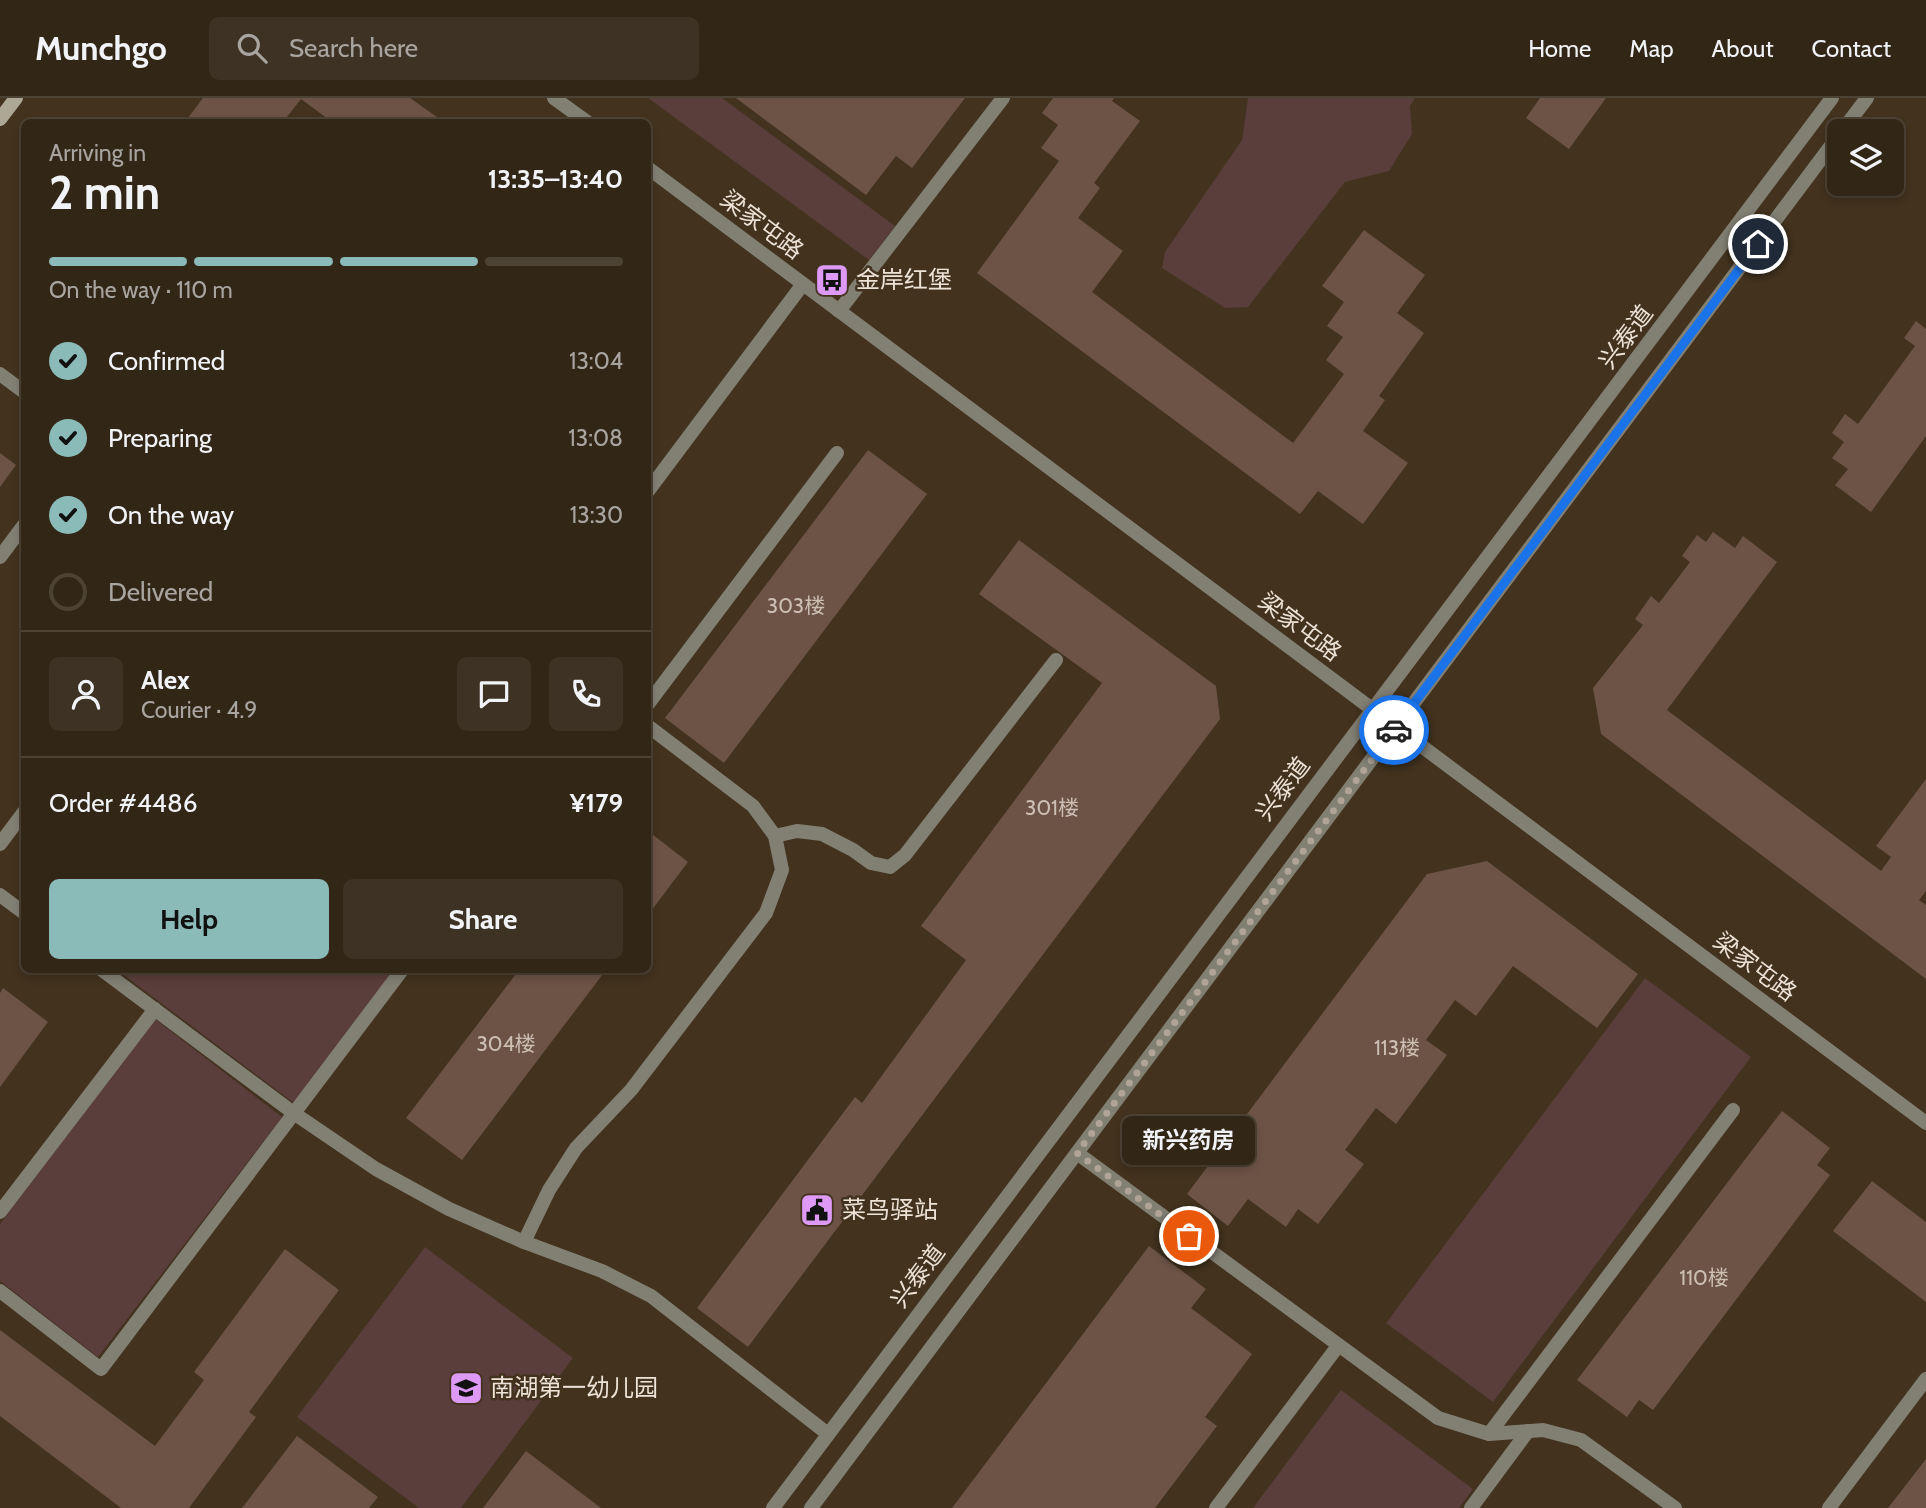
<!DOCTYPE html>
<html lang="en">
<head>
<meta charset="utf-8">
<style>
  :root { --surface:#322616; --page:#3d3223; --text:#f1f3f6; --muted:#a8a5a1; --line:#4d4335; --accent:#8bbbb9 }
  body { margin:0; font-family:Cabin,"Noto Sans SC",sans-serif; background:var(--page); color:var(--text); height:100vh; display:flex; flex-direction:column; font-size:26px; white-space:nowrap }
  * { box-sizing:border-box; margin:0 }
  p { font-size:23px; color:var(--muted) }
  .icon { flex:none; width:38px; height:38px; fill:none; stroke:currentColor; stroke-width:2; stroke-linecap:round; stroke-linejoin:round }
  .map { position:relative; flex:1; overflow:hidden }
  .sheet { position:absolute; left:21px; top:21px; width:630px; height:854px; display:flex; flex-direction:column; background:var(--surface); border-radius:10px; box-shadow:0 4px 10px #0003,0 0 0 2px var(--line) }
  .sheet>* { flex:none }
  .tools { position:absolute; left:1827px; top:21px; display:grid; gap:14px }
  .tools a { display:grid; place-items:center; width:77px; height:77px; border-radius:10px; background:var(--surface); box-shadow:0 4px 10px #0003,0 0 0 2px var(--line); font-size:35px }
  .pin { position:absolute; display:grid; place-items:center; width:60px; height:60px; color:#fff; margin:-30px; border:4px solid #fff; border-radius:50%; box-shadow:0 2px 7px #0007 }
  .courier { position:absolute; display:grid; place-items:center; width:70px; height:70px; margin:-35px; border:5px solid #1a73e8; border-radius:50%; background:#fff; color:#222; box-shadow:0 2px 9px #0007 }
  .bubble { position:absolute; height:49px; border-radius:10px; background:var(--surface); box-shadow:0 4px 10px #0003,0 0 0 2px var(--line); font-size:23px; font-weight:700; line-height:49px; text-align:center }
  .headline em { font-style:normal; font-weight:700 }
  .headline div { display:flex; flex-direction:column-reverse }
  .headline { display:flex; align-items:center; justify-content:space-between; height:119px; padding:0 28px }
  h1 { font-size:46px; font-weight:700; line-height:52px }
  .bar { display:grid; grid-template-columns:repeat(4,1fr); gap:10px 7px; align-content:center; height:84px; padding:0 28px }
  .bar i { height:9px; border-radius:5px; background:var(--line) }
  .bar .current { background:var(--accent) }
  .bar p { grid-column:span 4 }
  .line { display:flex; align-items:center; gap:18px; padding:0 28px; border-top:2px solid var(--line) }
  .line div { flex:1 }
  .round { display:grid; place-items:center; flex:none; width:74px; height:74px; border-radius:10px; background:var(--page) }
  ol { padding:0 28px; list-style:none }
  li { display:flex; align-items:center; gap:21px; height:77px }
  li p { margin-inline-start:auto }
  li .icon { padding:7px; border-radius:50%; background:var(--accent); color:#111; stroke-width:4 }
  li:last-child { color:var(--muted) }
  li i { width:38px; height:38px; border:4px solid var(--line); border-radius:50% }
  .button { display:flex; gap:14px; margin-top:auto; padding:14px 28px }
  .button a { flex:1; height:80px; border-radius:10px; background:var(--accent); color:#111; font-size:28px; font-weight:700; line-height:80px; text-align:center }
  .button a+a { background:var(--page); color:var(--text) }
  header { display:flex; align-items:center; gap:42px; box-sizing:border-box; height:98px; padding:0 35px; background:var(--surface); border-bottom:2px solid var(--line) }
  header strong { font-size:33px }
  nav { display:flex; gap:38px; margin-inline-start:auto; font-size:24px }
  .search { width:490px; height:63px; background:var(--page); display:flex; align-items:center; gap:18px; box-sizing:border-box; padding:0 24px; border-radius:10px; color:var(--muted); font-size:26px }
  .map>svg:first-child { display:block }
</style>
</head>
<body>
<header>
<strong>Munchgo</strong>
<div class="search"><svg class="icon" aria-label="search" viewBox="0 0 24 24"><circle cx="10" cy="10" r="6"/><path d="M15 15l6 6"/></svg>Search here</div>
<nav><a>Home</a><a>Map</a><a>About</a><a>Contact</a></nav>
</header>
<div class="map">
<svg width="1926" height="1410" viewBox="0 0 1926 1410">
  <rect width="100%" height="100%" fill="#42321e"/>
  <g fill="#593e3b">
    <path d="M 648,0 L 722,0 L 895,128 L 869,162 Z"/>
    <path d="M 1248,0 L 1415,0 L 1410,8 L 1412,36 L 1389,73 L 1345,84 L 1248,209 L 1225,210 L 1162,170 L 1165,154 L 1242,42 Z"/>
    <path d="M 117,872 L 395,872 L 294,1005 Z"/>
    <path d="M 1645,880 L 1751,959 L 1493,1304 L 1386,1225 Z"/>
    <path d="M 155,921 L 282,1019 L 98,1259 L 0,1183 L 0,1126 Z"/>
    <path d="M 425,1149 L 573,1260 L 461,1410 L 419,1410 L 297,1319 Z"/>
    <path d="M 1341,1292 L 1473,1391 L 1459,1410 L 1253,1410 Z"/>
  </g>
  <g fill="#6c5346">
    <path d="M 203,0 L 410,0 L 444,24 L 332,24 L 301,1 L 283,24 L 185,24 Z"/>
    <path d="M 736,0 L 965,0 L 912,70 L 896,58 L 866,97 Z"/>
    <path d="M 1053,0 L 1114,0 L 1112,3 L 1140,23 L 1094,85 L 1100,90 L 1078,120 L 1123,153 L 1092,194 L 1293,345 L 1344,276 L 1326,262 L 1343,239 L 1327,228 L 1344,204 L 1322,188 L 1364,132 L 1425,177 L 1397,215 L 1424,235 L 1379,298 L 1385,302 L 1363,333 L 1408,365 L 1363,426 L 1318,393 L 1300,416 L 977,175 L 1059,63 L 1041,50 L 1058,27 L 1042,15 Z"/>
    <path d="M 1540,0 L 1606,0 L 1569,51 L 1526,20 Z"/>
    <path d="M 1916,223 L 1926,231 L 1926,338 L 1871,414 L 1835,387 L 1848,371 L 1832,360 L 1844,344 L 1832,335 L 1845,316 L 1858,326 L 1915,248 L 1904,240 Z"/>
    <path d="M 868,352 L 927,396 L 724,665 L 665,620 Z"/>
    <path d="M 0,355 L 16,367 L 0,389 Z"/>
    <path d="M 1713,434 L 1735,450 L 1743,438 L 1777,464 L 1667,612 L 1881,773 L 1891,759 L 1876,748 L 1926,681 L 1926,793 L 1919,802 L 1926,807 L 1926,881 L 1601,636 L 1593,590 L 1643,527 L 1635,521 L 1651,498 L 1659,505 L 1690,464 L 1682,458 L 1697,437 L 1706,444 Z"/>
    <path d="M 1019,442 L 1216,588 L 1220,621 L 748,1249 L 697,1210 L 855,999 L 862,1005 L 966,862 L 921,828 L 1102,585 L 979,496 Z"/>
    <path d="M 648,733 L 688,764 L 648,817 Z"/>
    <path d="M 1487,763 L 1638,876 L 1597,930 L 1513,868 L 1476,918 L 1455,902 L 1426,942 L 1447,957 L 1396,1026 L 1376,1010 L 1345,1052 L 1364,1066 L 1318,1126 L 1298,1111 L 1286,1129 L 1248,1101 L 1228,1128 L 1187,1096 L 1427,776 Z"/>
    <path d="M 519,872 L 606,872 L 462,1062 L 406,1020 Z"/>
    <path d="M 3,890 L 48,924 L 0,989 L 0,895 Z"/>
    <path d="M 1782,1013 L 1830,1050 L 1817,1067 L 1830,1077 L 1653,1312 L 1639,1302 L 1627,1319 L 1577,1282 Z"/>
    <path d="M 1872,1083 L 1926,1124 L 1926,1204 L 1833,1133 Z"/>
    <path d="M 1149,1148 L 1206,1191 L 1191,1210 L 1252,1256 L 1205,1319 L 1217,1328 L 1155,1410 L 952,1410 Z"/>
    <path d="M 285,1151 L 339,1192 L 249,1314 L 256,1319 L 189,1410 L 121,1410 L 0,1318 L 0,1232 L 155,1348 L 204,1282 L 194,1274 Z"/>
    <path d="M 297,1338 L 378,1399 L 369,1410 L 242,1410 Z"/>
    <path d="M 526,1353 L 601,1410 L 483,1410 Z"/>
    <path d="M 1926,1361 L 1926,1410 L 1888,1410 Z"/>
  </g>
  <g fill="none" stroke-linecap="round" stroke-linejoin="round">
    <g stroke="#827f73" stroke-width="14">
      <path d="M 839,213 L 1003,0"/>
      <path d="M 0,276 L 24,294"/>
      <path d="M 648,393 L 803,186"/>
      <path d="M 0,459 L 24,427"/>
      <path d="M 648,606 L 837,355"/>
      <path d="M 775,738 L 797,733 L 822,736 L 853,752 L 871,765 L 890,769 L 905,757 L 1056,562"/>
      <path d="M 0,746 L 24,714"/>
      <path d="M 0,797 L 24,815"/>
      <path d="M 102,872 L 295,1016 L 376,1071 L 449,1111 L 524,1144 L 602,1173 L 651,1198 L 828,1336"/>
      <path d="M 1077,1055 L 1438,1320 L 1489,1336 L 1543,1332 L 1581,1342 L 1675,1410"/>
      <path d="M 0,1114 L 155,911"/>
      <path d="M 524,1144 L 549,1092 L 576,1050 L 631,992 L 766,815 L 782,772 L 775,738 L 753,708 L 648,628"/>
      <path d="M 0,1193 L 101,1271 L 402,872"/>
      <path d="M 1489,1336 L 1733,1012"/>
      <path d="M 1216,1410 L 1338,1248"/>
      <path d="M 1471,1410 L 1528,1333"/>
      <path d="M 1829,1410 L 1926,1281"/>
    </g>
    <g stroke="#827f73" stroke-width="14">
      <path d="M 554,0 L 587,24"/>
      <path d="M 1842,33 L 1867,0"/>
      <path d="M 648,70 L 1926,1025"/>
      <path d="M 773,1410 L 1832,0"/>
      <path d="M 811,1410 L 1839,37"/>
    </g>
    <path stroke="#aca895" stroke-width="14" d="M 0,21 L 16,0"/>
  </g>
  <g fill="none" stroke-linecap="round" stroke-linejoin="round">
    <path stroke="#b0a496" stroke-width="7" stroke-dasharray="0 12.6" d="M 1189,1138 L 1077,1055 L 1394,632"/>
    <path stroke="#1a73e8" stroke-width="9" d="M 1394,632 L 1758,146"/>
  </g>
  <defs>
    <g id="bus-square" transform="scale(1.75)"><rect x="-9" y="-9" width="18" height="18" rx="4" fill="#dd99f4" stroke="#42321e"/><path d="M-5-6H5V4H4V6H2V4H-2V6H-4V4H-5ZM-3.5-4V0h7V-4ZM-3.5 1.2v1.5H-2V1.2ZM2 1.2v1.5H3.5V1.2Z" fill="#111"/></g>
    <g id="civic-square" transform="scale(1.75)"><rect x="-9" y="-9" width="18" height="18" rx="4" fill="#dd99f4" stroke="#42321e"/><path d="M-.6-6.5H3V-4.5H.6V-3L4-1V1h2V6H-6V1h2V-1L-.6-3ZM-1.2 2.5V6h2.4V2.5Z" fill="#111"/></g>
    <g id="school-square" transform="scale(1.75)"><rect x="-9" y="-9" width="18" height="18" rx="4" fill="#dd99f4" stroke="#42321e"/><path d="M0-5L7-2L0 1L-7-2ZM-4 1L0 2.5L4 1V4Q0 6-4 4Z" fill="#111"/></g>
  </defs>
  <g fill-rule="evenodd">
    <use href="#bus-square" x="832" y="182"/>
    <use href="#civic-square" x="817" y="1112"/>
    <use href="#school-square" x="466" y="1290"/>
  </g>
  <g text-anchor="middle" stroke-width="5" stroke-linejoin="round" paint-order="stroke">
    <g font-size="21" fill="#ccbeb2">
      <text x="796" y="515">303楼</text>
      <text x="1052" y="717">301楼</text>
      <text x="506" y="953">304楼</text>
      <text x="1397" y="957">113楼</text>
      <text x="1704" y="1187">110楼</text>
    </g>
    <g font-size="24" fill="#ece2d6" stroke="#42321e">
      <text transform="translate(762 127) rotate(37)" y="8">梁家屯路</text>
      <text transform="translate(1626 239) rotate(-53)" y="8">兴泰道</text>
      <text transform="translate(1300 529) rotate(37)" y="8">梁家屯路</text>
      <text transform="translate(1283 691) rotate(-53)" y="8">兴泰道</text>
      <text transform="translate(1755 869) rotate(37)" y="8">梁家屯路</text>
      <text transform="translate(918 1178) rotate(-53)" y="8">兴泰道</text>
    </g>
    <g font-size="24" fill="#ece2d6" stroke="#42321e" text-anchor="start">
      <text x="856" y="190">金岸红堡</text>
      <text x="842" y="1120">菜鸟驿站</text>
      <text x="490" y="1298">南湖第一幼儿园</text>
    </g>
  </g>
</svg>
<div class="tools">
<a><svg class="icon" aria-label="layers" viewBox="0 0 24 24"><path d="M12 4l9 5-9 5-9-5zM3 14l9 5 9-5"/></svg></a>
</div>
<div class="pin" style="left:1189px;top:1138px;background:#ea580c"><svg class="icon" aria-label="bag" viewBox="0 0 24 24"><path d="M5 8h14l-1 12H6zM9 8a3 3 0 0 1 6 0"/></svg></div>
<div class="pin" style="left:1758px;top:146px;background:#1f2937"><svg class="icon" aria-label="home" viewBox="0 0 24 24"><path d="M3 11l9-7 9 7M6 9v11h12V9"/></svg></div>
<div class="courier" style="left:1394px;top:632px"><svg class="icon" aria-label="car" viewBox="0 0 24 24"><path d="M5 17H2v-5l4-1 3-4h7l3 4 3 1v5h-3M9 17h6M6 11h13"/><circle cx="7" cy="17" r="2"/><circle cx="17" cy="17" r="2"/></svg></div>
<div class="bubble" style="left:1122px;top:1018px;width:133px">新兴药房</div>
<section class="sheet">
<div class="headline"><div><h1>2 min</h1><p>Arriving in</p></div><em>13:35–13:40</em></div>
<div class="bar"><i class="current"></i><i class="current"></i><i class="current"></i><i></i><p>On the way · 110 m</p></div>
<ol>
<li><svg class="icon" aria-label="check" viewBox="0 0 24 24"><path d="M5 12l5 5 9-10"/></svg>Confirmed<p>13:04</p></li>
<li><svg class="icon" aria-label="check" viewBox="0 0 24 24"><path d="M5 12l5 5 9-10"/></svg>Preparing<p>13:08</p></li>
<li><svg class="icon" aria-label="check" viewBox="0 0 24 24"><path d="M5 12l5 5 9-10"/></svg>On the way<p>13:30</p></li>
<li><i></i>Delivered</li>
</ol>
<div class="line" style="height:126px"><a class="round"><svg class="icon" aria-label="person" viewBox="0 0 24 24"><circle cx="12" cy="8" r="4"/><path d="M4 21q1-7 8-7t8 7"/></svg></a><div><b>Alex</b><p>Courier · 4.9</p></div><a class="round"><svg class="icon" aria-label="chat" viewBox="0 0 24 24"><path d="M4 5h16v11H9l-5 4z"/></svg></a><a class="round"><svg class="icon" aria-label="phone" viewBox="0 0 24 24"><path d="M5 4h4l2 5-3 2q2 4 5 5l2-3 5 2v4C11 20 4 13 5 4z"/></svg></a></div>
<div class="line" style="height:91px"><div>Order #4486</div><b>¥179</b></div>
<div class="button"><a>Help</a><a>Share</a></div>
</section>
</div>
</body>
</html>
